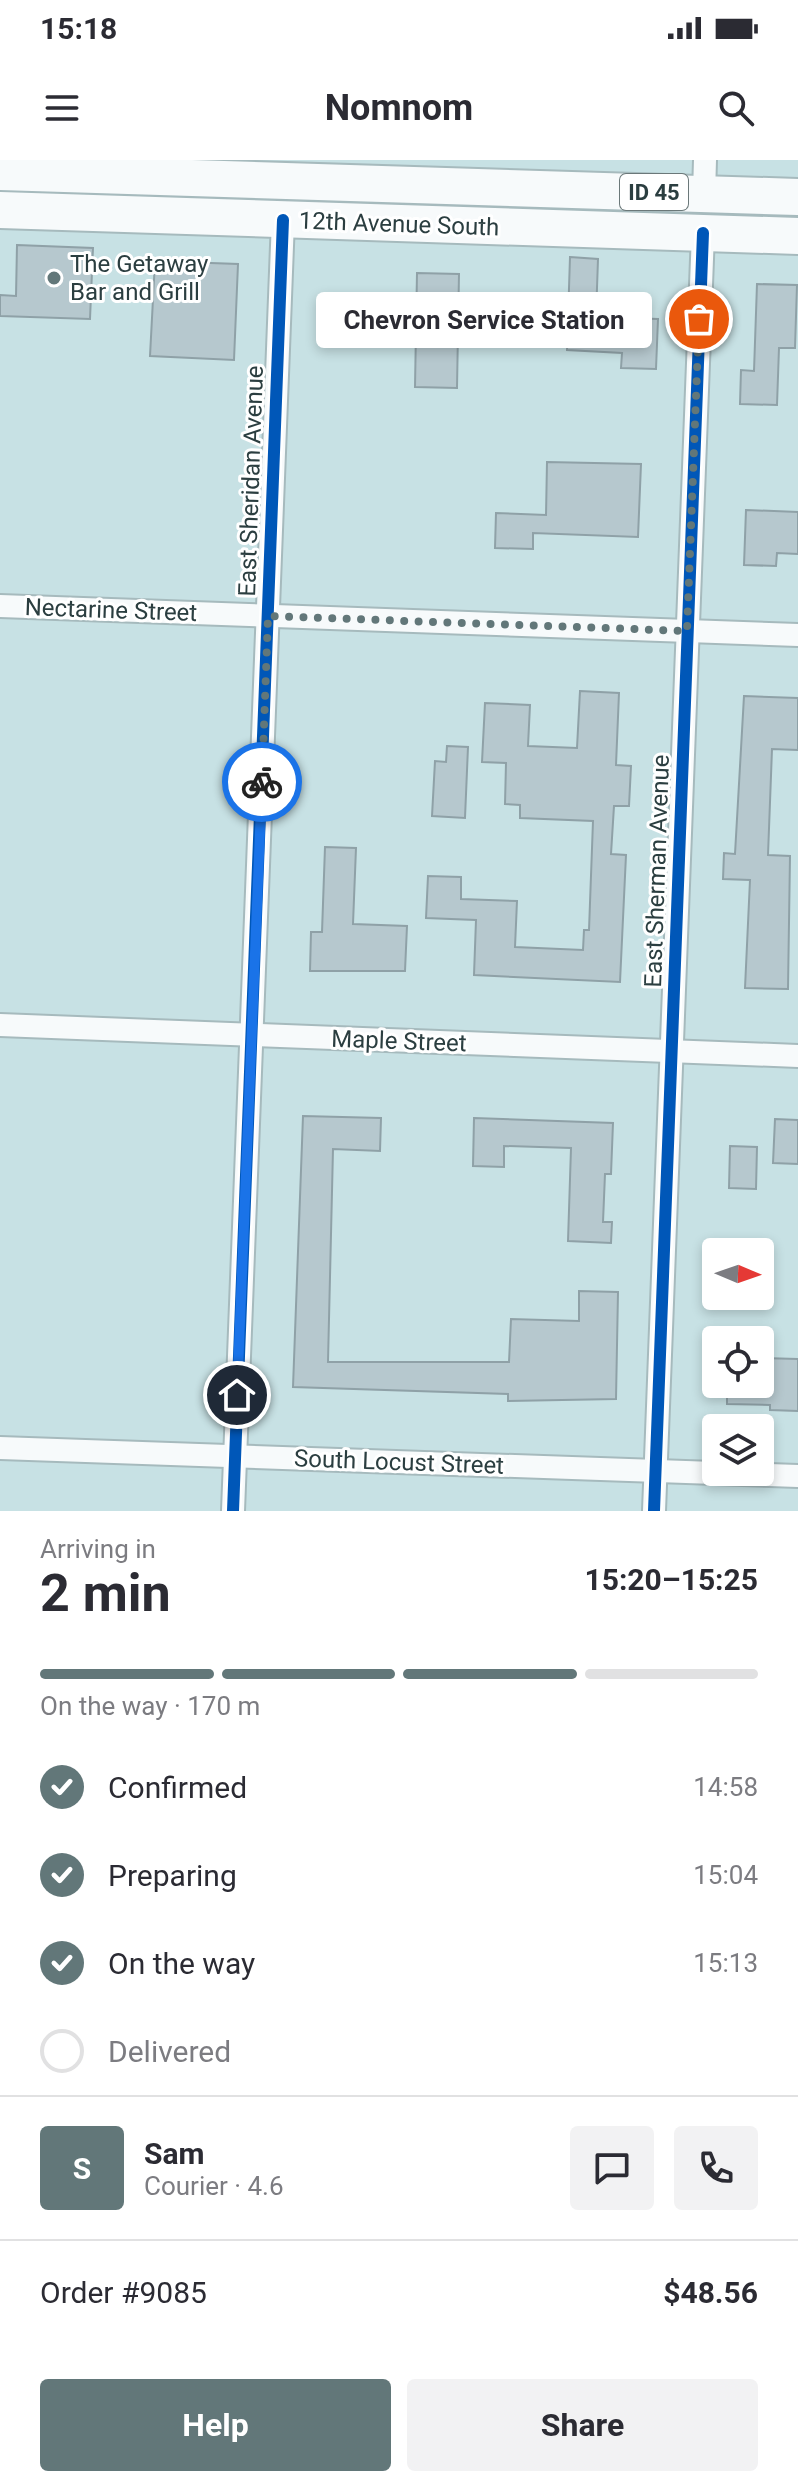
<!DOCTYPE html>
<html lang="en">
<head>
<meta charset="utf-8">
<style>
  :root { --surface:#fff; --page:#f2f2f3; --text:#2b2b33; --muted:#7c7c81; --line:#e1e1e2; --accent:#627779 }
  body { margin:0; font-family:Roboto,sans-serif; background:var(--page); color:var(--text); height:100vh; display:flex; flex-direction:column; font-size:30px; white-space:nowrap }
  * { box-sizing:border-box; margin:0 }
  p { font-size:26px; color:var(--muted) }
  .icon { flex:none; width:44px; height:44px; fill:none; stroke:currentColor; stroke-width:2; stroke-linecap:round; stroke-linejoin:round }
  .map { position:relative; height:1351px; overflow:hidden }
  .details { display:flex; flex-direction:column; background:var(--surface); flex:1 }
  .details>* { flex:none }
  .needle { width:52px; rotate:92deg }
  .tools { position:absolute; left:702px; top:1078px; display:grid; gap:16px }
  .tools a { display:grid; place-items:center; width:72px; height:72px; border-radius:8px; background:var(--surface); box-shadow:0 4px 12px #0003; font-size:40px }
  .pin { position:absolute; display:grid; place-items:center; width:68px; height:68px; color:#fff; margin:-34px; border:4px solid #fff; border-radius:50%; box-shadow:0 2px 8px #0007 }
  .courier { position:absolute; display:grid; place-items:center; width:80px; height:80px; margin:-40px; border:6px solid #1a73e8; border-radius:50%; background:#fff; color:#222; box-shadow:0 2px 10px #0007 }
  .bubble { position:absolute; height:56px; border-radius:8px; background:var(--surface); box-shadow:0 4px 12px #0003; font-size:26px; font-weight:700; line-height:56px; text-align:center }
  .head em { font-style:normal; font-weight:700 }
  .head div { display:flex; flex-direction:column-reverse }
  .head { display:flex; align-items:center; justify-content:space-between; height:136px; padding:0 40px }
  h1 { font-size:52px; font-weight:700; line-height:60px }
  .bar { display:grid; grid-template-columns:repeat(4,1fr); gap:12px 8px; align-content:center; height:96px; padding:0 40px }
  .bar i { height:10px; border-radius:6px; background:var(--line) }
  .bar .current { background:var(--accent) }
  .bar p { grid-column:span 4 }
  .line { display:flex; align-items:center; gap:20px; padding:0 40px; border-top:2px solid var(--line) }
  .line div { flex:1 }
  .round { display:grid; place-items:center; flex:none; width:84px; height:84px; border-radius:8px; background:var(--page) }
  ol { padding:0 40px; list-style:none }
  li { display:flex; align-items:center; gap:24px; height:88px }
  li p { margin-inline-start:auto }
  li .icon { padding:8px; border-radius:50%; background:var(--accent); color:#fff; stroke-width:4 }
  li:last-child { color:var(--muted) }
  li i { width:44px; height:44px; border:4px solid var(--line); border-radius:50% }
  .button { display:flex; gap:16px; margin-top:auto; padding:16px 40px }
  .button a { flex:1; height:92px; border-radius:8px; background:var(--accent); color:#fff; font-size:32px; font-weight:700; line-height:92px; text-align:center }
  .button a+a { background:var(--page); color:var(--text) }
  .status { display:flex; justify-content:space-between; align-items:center; height:56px; padding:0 40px; background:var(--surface); direction:ltr }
  .status svg { height:22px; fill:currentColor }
  header { display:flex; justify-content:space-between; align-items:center; height:104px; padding:0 40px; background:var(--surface); font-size:36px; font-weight:700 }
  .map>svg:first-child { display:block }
</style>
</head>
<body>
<div class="status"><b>15:18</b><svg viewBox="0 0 49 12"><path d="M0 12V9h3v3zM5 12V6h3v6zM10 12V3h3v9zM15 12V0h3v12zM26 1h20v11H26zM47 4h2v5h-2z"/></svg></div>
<header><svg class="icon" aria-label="menu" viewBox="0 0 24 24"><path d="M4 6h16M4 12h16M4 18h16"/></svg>Nomnom<svg class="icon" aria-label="search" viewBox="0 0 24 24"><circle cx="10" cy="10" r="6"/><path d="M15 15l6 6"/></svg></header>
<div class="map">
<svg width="798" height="1351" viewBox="0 0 798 1351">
  <rect width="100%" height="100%" fill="#c7e1e4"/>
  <g fill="#b6c8ce" stroke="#8fa1a7" stroke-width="2">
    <path d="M 17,85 L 93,88 L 90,159 L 0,156 L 0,135 L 16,136 Z"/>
    <path d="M 570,97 L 598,99 L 596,157 L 658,159 L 656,209 L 621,208 L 622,193 L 567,190 Z"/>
    <path d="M 155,101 L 238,104 L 234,200 L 150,196 Z"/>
    <path d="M 417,113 L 459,114 L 457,228 L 415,227 Z"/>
    <path d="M 757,124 L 797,125 L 795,188 L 779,188 L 777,245 L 740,244 L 741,210 L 754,211 Z"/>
    <path d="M 547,302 L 641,304 L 638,377 L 533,373 L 533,389 L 495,388 L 496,353 L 546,355 Z"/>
    <path d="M 746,350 L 798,352 L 798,394 L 777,393 L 776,406 L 744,405 Z"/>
    <path d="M 580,531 L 619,533 L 616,605 L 631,606 L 629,646 L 614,646 L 611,694 L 626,695 L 620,822 L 474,815 L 476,760 L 426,758 L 428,716 L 461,717 L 461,739 L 517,741 L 515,787 L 583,790 L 584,770 L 589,770 L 593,661 L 520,658 L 520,645 L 505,644 L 506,603 L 482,602 L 485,543 L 530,545 L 528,586 L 577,588 Z"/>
    <path d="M 744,536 L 798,538 L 798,590 L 772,589 L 768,695 L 790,696 L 788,829 L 745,828 L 750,720 L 723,719 L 724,693 L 735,694 Z"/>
    <path d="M 447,586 L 468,587 L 465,658 L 432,656 L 435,601 L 446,602 Z"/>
    <path d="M 325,687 L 356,688 L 353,764 L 407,766 L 405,811 L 310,811 L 311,772 L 322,772 Z"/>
    <path d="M 303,956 L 381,958 L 380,991 L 333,989 L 328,1202 L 509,1202 L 511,1159 L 579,1161 L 579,1131 L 618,1132 L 616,1239 L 508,1241 L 508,1234 L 293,1227 Z"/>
    <path d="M 474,958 L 613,963 L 611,1014 L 605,1014 L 603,1062 L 612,1062 L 611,1083 L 568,1081 L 571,988 L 504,986 L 504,1007 L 473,1006 Z"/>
    <path d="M 775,959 L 798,960 L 798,1004 L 773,1003 Z"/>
    <path d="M 730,986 L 757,987 L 756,1029 L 729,1028 Z"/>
    <path d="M 760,1198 L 798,1199 L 798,1251 L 770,1250 L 770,1245 L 727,1244 L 727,1224 L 760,1224 Z"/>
  </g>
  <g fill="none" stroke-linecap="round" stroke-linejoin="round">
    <g stroke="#a6babd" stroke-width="26">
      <g id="street">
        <path d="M 704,34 L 705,0"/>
        <path d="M 0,446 L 798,475"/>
        <path d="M 0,865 L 798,896"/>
        <path d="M 0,1288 L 798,1316"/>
        <path d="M 233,1351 L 283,60"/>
        <path d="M 654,1351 L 703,73"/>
      </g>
    </g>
    <g stroke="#a6babd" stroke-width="40">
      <g id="primary">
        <path d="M 0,12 L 798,37"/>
        <path d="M 0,50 L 798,76"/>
      </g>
    </g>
    <use href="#street" stroke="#f7fafb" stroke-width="22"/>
    <use href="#primary" stroke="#f7fafb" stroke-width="36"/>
    <g stroke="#fff" stroke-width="17">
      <g id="cycleway">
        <path d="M 233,1351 L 283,60"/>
        <path d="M 654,1351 L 703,73"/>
      </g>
    </g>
    <use href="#cycleway" stroke="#0057b8" stroke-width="12"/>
  </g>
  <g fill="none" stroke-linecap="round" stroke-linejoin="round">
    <path stroke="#627779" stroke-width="8" stroke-dasharray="0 14.4" d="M 262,622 L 268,456 L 687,471 L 699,159"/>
    <path stroke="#1a73e8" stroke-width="10" d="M 237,1235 L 262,622"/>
  </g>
  <circle fill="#627779" stroke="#fff" stroke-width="3" cx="54" cy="118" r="8"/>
  <g text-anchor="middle" stroke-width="6" stroke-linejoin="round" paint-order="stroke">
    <rect fill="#fff" stroke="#6b7879" stroke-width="2" x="620" y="14" width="68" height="36" rx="6"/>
    <g font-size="22" font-weight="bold" fill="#2b3e40">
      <text x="654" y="40">ID 45</text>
    </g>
    <g font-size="24" fill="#2b3e40" stroke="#fff">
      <text transform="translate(399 64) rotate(2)" y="8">12th Avenue South</text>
      <text transform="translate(251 321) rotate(-88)" y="8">East Sheridan Avenue</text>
      <text transform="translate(111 450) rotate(2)" y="8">Nectarine Street</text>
      <text transform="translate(657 711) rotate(-88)" y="8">East Sherman Avenue</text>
      <text transform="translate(399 881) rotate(2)" y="8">Maple Street</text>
      <text transform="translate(399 1302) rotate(2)" y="8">South Locust Street</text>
    </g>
    <g font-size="24" fill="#2b3e40" stroke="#fff" text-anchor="start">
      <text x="70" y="112">The Getaway<tspan x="70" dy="28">Bar and Grill</tspan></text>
    </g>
  </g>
</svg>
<div class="tools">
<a><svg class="needle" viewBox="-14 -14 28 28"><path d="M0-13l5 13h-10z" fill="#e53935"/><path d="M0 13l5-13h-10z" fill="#7c7c81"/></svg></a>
<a><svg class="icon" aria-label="locate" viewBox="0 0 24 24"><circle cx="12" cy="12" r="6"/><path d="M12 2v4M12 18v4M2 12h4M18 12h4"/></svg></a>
<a><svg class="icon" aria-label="layers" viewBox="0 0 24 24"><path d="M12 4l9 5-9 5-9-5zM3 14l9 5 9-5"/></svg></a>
</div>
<div class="pin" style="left:699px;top:159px;background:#ea580c"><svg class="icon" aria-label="bag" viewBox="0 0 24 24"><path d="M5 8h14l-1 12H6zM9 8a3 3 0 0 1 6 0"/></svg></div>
<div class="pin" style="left:237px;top:1235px;background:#1f2937"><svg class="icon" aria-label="home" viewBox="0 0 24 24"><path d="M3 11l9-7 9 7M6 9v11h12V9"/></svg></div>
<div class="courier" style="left:262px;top:622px"><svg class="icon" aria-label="bike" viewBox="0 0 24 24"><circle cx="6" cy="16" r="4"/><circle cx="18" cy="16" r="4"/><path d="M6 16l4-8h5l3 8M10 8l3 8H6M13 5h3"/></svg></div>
<div class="bubble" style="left:316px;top:132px;width:336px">Chevron Service Station</div>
</div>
<section class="details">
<div class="head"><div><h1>2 min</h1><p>Arriving in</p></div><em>15:20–15:25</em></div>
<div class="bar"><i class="current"></i><i class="current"></i><i class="current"></i><i></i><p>On the way · 170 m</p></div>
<ol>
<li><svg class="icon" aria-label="check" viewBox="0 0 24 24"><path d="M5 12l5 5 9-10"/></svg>Confirmed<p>14:58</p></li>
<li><svg class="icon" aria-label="check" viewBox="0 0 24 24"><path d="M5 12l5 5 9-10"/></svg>Preparing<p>15:04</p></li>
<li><svg class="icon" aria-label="check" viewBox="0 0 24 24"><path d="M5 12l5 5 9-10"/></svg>On the way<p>15:13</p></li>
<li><i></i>Delivered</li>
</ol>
<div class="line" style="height:144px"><b class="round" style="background:var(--accent);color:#fff">S</b><div><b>Sam</b><p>Courier · 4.6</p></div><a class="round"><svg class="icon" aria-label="chat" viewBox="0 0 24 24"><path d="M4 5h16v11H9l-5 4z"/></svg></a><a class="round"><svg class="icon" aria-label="phone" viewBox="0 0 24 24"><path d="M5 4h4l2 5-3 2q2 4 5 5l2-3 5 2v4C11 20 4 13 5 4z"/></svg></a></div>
<div class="line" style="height:104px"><div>Order #9085</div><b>$48.56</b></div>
<div class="button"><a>Help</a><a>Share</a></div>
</section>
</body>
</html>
